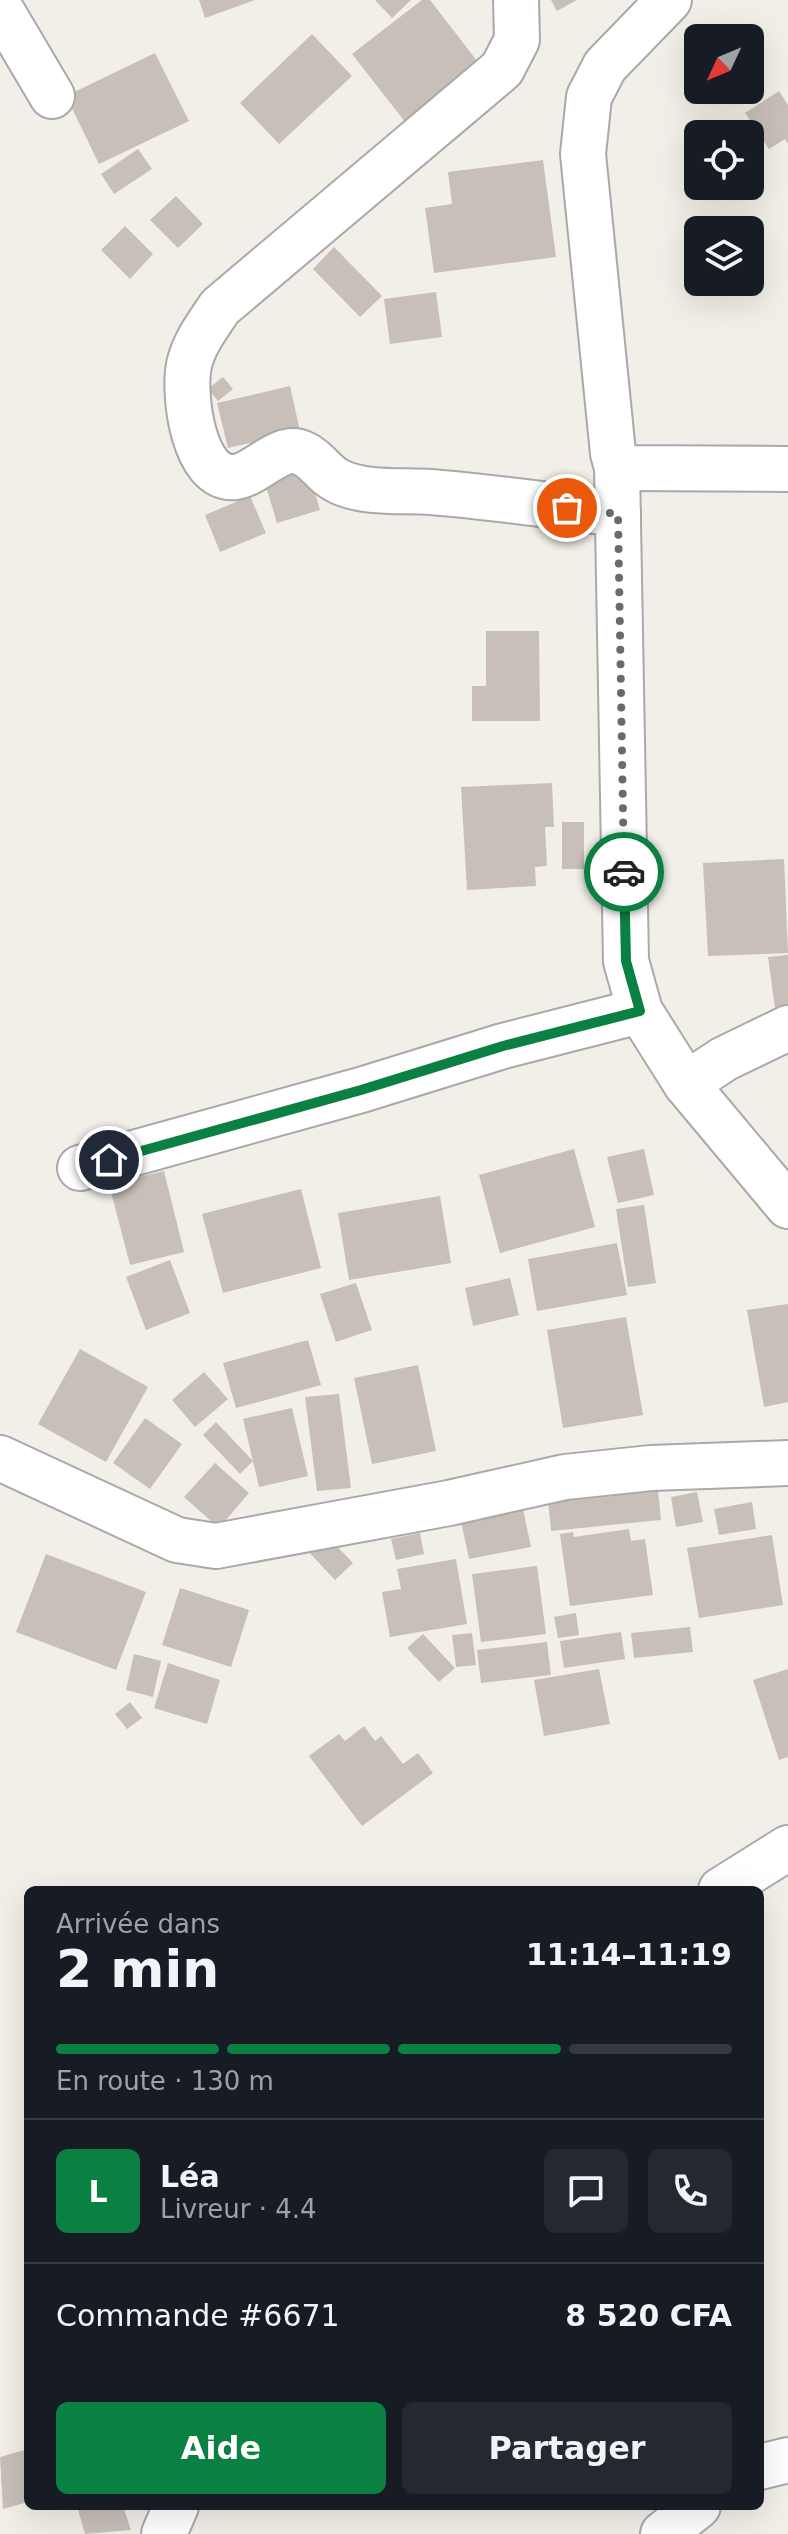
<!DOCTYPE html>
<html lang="fr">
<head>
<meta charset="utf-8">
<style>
  :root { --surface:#171b24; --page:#242831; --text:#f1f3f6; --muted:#9ea1a6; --line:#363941; --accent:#0b8043 }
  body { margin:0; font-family:"DejaVu Sans",sans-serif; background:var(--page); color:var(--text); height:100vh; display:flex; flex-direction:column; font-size:30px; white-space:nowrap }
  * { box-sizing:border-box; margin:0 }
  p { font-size:26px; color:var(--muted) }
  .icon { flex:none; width:44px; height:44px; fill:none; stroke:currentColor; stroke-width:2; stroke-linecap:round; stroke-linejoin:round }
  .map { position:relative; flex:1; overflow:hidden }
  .drawer { position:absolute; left:24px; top:1886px; width:740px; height:624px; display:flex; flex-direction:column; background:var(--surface); border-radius:12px; box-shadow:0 8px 32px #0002 }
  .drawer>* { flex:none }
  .needle { width:52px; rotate:226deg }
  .buttons { position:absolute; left:684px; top:24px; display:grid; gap:16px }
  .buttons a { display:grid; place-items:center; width:80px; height:80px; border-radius:12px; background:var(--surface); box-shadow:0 8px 32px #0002; font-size:40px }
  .pin { position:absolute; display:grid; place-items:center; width:68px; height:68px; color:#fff; margin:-34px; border:4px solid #fff; border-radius:50%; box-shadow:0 2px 8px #0007 }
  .courier { position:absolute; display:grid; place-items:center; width:80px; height:80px; margin:-40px; border:6px solid #0b8043; border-radius:50%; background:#fff; color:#222; box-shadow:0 2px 10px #0007 }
  .overview em { font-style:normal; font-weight:600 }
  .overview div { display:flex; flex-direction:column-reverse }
  .overview { display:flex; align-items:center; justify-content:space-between; height:136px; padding:0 32px }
  h1 { font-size:52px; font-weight:600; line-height:60px }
  .bar { display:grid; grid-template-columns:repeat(4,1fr); gap:12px 8px; align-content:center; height:96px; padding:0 32px }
  .bar i { height:10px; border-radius:6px; background:var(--line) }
  .bar .active { background:var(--accent) }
  .bar p { grid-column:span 4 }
  .line { display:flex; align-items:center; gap:20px; padding:0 32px; border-top:2px solid var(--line) }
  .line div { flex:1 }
  .round { display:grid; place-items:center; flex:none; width:84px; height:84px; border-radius:12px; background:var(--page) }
  .cta { display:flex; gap:16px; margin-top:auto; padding:16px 32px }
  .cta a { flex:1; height:92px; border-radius:12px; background:var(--accent); color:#fff; font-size:32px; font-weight:600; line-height:92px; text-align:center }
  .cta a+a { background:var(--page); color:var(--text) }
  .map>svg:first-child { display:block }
</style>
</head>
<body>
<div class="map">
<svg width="788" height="2534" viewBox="0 0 788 2534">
  <rect width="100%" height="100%" fill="#f2efe9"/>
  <g fill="#c7bfb8">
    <path d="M 199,0 L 255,0 L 205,18 Z"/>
    <path d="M 375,0 L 411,0 L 392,18 Z"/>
    <path d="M 422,0 L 430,0 L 481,66 L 406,123 L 352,54 Z"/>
    <path d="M 551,0 L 577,0 L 557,11 Z"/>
    <path d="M 312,34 L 352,76 L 279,144 L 240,103 Z"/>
    <path d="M 155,53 L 189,121 L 99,164 L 66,96 Z"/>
    <path d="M 779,91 L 788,105 L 788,144 L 785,139 L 769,149 L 745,113 Z"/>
    <path d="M 138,149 L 152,169 L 114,194 L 101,174 Z"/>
    <path d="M 543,160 L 556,257 L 434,273 L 425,208 L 452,204 L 448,172 Z"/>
    <path d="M 176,196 L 203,224 L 178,248 L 150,220 Z"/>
    <path d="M 125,226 L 153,254 L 130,279 L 101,250 Z"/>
    <path d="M 334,247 L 382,296 L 360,317 L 313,269 Z"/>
    <path d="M 436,292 L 442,337 L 390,344 L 384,299 Z"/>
    <path d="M 223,377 L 233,389 L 218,401 L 208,389 Z"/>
    <path d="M 290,386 L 300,431 L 228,448 L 217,403 Z"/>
    <path d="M 308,469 L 320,510 L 277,523 L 265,483 Z"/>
    <path d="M 250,496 L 266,533 L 220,552 L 205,515 Z"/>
    <path d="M 486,631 L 539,631 L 540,721 L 472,721 L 472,686 L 486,686 Z"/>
    <path d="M 552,783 L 554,827 L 545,827 L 547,866 L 535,867 L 536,886 L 467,890 L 461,787 Z"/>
    <rect x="562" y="822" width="22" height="47"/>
    <path d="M 784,859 L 788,953 L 708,956 L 703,863 Z"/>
    <path d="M 788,955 L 788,1007 L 775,1008 L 768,957 Z"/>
    <path d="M 574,1149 L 595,1227 L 500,1253 L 479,1175 Z"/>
    <path d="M 644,1149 L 654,1195 L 618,1203 L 607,1157 Z"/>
    <path d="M 164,1171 L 184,1252 L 130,1265 L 109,1184 Z"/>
    <path d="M 301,1189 L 321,1268 L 223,1293 L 202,1214 Z"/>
    <path d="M 440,1196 L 451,1263 L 349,1280 L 338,1213 Z"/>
    <path d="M 644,1205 L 656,1283 L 628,1287 L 616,1209 Z"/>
    <path d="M 617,1243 L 627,1295 L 537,1311 L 528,1259 Z"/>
    <path d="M 170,1260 L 190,1313 L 146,1330 L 126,1277 Z"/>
    <path d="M 510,1278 L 519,1315 L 473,1326 L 465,1288 Z"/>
    <path d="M 356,1283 L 372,1330 L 336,1342 L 320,1294 Z"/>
    <path d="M 788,1304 L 788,1402 L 764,1407 L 747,1310 Z"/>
    <path d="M 626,1317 L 643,1415 L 563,1428 L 547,1330 Z"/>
    <path d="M 308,1340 L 321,1385 L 236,1408 L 223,1363 Z"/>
    <path d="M 80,1349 L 148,1387 L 106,1462 L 38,1424 Z"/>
    <path d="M 418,1365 L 436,1451 L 372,1464 L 354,1378 Z"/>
    <path d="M 204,1372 L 228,1399 L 195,1427 L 172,1400 Z"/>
    <path d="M 339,1394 L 351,1488 L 317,1491 L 305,1397 Z"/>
    <path d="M 292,1408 L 308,1476 L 259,1487 L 243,1419 Z"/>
    <path d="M 145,1418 L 182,1444 L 150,1489 L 113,1463 Z"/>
    <path d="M 216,1422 L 253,1461 L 240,1474 L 203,1435 Z"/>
    <path d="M 215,1463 L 249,1493 L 219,1528 L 184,1497 Z"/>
    <path d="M 657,1481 L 661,1520 L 551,1531 L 547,1491 Z"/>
    <path d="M 697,1492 L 703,1522 L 676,1527 L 671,1497 Z"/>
    <path d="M 752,1502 L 756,1529 L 719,1535 L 714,1509 Z"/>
    <path d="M 522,1504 L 531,1547 L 469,1559 L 460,1517 Z"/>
    <path d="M 629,1529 L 631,1541 L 645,1539 L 653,1595 L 570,1606 L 560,1534 L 573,1532 L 574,1537 Z"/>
    <path d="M 323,1532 L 353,1563 L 335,1580 L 306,1549 Z"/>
    <path d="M 420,1533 L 424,1554 L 396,1560 L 391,1539 Z"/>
    <path d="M 772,1535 L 783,1605 L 699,1618 L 687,1548 Z"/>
    <path d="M 46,1554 L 146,1592 L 116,1670 L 16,1632 Z"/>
    <path d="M 456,1559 L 467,1624 L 390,1637 L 382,1592 L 401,1589 L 397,1569 Z"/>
    <path d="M 537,1566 L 546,1634 L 481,1642 L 472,1574 Z"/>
    <path d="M 180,1588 L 249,1610 L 231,1667 L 162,1645 Z"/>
    <path d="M 576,1613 L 579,1635 L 558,1638 L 554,1617 Z"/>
    <path d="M 690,1627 L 693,1652 L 634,1658 L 631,1633 Z"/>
    <path d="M 621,1632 L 625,1659 L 564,1668 L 560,1641 Z"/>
    <path d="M 472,1633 L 476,1665 L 456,1667 L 452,1635 Z"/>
    <path d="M 423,1634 L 455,1668 L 439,1682 L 407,1648 Z"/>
    <path d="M 547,1642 L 551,1675 L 481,1683 L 477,1650 Z"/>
    <path d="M 134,1654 L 161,1661 L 153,1697 L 126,1690 Z"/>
    <path d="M 168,1663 L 220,1680 L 207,1724 L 154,1708 Z"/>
    <path d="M 599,1669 L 610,1724 L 544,1736 L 534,1680 Z"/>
    <path d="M 788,1669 L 788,1757 L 779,1760 L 753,1680 Z"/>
    <path d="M 130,1702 L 142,1718 L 127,1729 L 115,1714 Z"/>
    <path d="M 364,1726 L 375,1741 L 381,1736 L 403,1764 L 418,1753 L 433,1773 L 362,1826 L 309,1756 L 339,1734 L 345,1741 Z"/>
    <path d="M 28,2449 L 28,2502 L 3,2509 L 0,2457 Z"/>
    <path d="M 77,2506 L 123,2506 L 131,2530 L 85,2534 Z"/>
  </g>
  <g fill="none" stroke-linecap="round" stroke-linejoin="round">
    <g stroke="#a9a9a9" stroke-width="48">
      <g id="minor">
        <path d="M 516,0 L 517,40 L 502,69 L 220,307 C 208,325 194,343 189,365 C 183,394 193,481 235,477 C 256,475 280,443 302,453 C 317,459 325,476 340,482 C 366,494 402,490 431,492 C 493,497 556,506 618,514"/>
        <path d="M 669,0 L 605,66 L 589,97 L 583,154 L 613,453 L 617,468 L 788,469"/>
        <path d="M 0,8 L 52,96"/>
        <path d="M 617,468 L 626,961 L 640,1011 L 686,1084 L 788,1206"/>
        <path d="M 686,1084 L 724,1059 L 788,1028"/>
        <path d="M 80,1168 L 361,1090 L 503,1046 L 640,1011"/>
        <path d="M 0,1458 L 177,1540 L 216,1546 L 449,1503 L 565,1477 L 651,1468 L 788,1463"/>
        <path d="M 721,1890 L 788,1848"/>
        <path d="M 760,2467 L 788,2460"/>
        <path d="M 164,2534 L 176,2506"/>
        <path d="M 663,2534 L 698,2506"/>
      </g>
    </g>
    <use href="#minor" stroke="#fff" stroke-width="44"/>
  </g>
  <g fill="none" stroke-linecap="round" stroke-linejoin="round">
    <path stroke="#6b6a68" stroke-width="8" stroke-dasharray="0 14.4" d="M 567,508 L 618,514 L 624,872"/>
    <path stroke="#0b8043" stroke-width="10" d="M 109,1160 L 361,1090 L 503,1046 L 640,1011 L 626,961 L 624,872"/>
  </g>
</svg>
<div class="buttons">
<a><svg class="needle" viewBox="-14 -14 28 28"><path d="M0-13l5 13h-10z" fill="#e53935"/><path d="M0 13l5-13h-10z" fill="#9ea1a6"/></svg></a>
<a><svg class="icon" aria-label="locate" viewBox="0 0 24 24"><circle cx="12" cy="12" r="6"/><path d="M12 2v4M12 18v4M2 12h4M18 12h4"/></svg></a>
<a><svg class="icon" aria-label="layers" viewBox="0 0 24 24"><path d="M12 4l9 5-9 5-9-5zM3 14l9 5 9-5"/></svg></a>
</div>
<div class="pin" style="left:567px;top:508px;background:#ea580c"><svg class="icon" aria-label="bag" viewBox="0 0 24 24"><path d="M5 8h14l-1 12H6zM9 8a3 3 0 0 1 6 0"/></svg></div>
<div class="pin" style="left:109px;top:1160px;background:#1f2937"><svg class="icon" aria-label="home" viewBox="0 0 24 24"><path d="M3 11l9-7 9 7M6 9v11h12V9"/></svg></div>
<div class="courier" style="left:624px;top:872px"><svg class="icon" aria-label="car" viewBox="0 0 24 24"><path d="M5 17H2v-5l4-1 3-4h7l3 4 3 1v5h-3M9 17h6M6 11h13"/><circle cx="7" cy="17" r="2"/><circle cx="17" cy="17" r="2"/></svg></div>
<section class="drawer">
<div class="overview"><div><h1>2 min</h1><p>Arrivée dans</p></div><em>11:14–11:19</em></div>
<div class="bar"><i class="active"></i><i class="active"></i><i class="active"></i><i></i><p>En route · 130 m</p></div>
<div class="line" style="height:144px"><b class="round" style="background:var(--accent);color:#fff">L</b><div><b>Léa</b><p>Livreur · 4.4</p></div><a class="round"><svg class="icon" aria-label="chat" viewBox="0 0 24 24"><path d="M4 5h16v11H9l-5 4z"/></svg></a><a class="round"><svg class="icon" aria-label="phone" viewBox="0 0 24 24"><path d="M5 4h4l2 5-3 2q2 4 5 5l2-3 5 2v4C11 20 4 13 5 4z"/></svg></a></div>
<div class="line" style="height:104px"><div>Commande #6671</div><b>8 520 CFA</b></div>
<div class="cta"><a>Aide</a><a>Partager</a></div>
</section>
</div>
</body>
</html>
